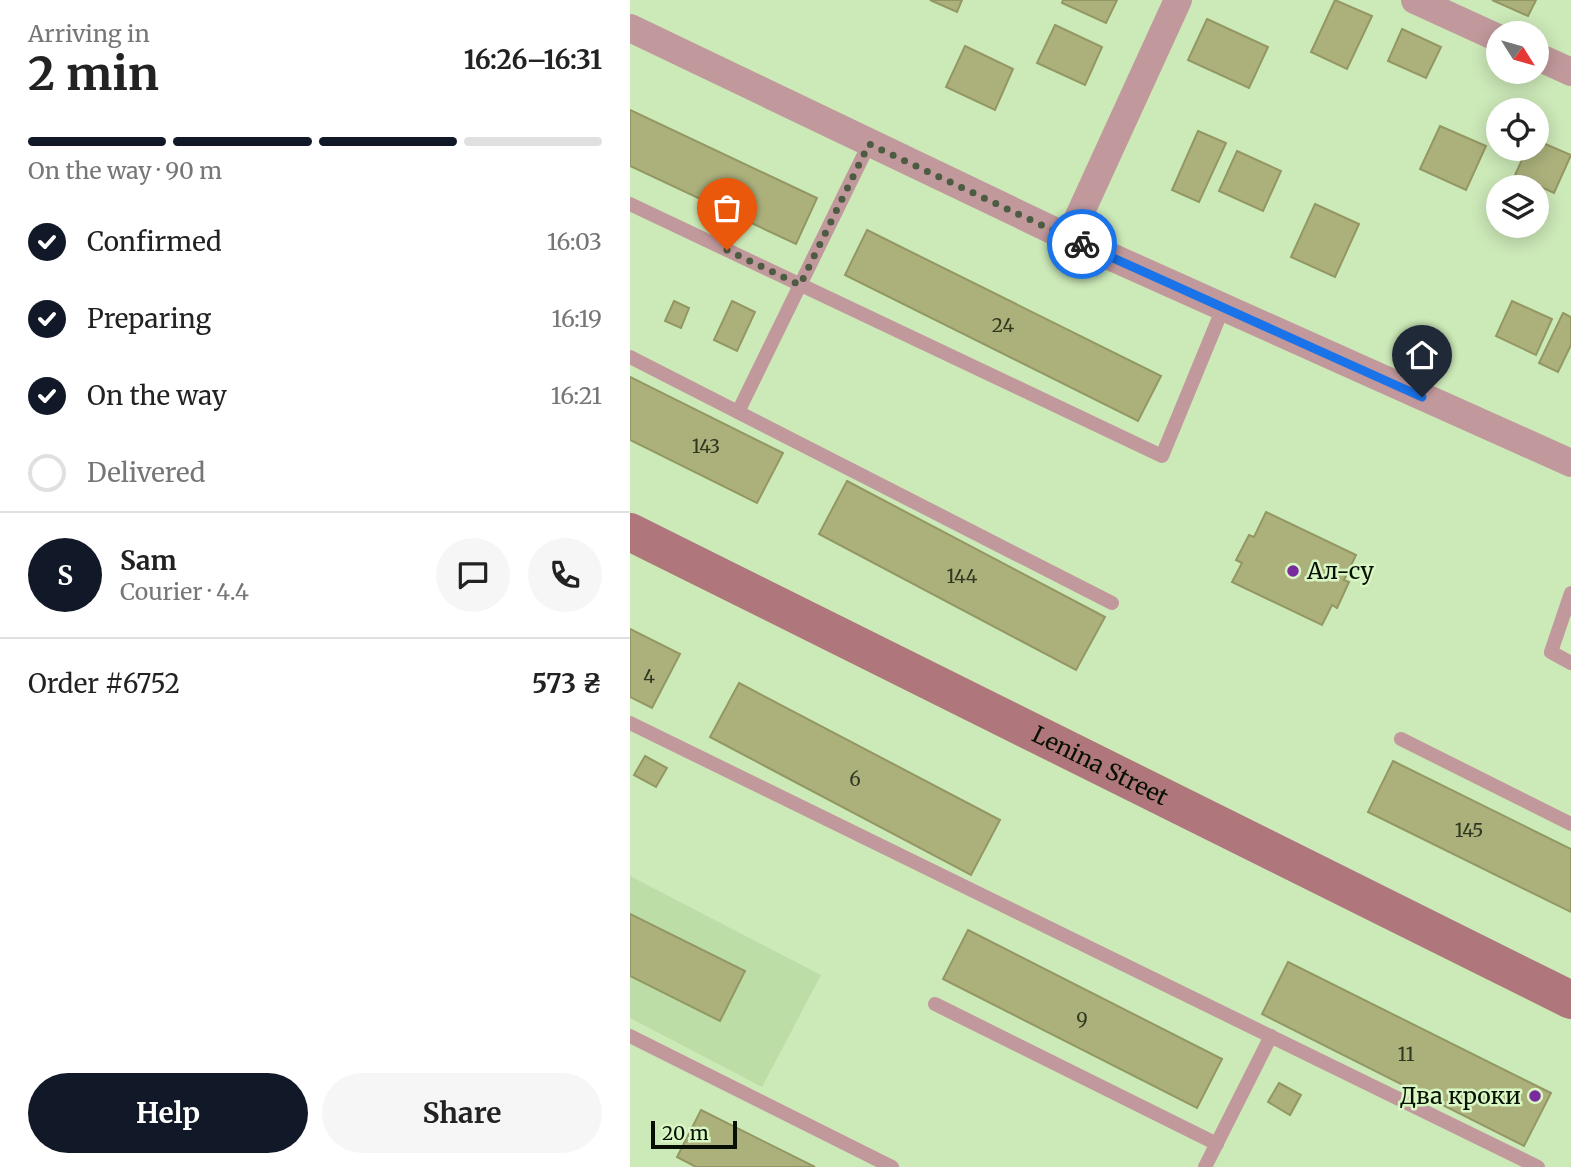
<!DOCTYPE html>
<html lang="en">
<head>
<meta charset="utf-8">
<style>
  :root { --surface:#fff; --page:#f6f6f6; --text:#222; --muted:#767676; --line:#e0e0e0; --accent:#111827 }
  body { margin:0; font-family:Merriweather,serif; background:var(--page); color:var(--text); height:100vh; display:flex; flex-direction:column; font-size:26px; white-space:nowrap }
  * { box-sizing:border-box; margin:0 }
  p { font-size:23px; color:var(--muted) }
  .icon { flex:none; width:38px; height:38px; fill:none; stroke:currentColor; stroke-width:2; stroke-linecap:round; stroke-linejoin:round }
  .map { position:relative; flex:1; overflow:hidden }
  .drawer { display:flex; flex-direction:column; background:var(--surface); width:630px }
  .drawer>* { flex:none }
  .needle { width:46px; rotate:127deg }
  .controls { position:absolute; left:856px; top:21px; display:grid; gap:14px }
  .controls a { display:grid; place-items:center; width:63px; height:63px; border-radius:50%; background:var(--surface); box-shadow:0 4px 18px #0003; font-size:35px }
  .scale { position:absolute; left:21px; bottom:18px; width:86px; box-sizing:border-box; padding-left:7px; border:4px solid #071002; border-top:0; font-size:19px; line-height:24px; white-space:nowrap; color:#071002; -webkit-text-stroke:5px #d9f7c5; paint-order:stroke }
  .pin { position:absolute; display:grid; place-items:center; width:60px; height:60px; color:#fff; margin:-72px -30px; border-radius:50% 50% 50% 0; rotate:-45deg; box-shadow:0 0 7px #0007 }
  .pin .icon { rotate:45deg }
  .courier { position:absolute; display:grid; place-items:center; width:70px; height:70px; margin:-35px; border:5px solid #1a73e8; border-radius:50%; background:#fff; color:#222; box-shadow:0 2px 9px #0007 }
  .overview em { font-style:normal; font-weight:700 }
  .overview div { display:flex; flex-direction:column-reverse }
  .overview { display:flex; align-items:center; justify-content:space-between; height:119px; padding:0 28px }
  h1 { font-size:46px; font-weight:700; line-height:52px }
  .bar { display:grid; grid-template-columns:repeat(4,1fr); gap:10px 7px; align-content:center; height:84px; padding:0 28px }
  .bar i { height:9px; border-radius:5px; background:var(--line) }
  .bar .on { background:var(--accent) }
  .bar p { grid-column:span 4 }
  .line { display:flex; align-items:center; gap:18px; padding:0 28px; border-top:2px solid var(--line) }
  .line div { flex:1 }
  .round { display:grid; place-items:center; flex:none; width:74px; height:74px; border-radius:37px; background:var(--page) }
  ol { padding:0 28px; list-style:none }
  li { display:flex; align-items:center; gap:21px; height:77px }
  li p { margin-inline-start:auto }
  li .icon { padding:7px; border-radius:50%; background:var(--accent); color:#fff; stroke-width:4 }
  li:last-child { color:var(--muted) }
  li i { width:38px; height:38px; border:4px solid var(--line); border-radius:50% }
  .action { display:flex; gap:14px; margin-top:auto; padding:14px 28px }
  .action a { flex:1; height:80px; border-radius:42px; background:var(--accent); color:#fff; font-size:28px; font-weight:700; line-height:80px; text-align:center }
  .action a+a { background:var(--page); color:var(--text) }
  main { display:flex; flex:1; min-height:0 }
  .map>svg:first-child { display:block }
</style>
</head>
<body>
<main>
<section class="drawer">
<div class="overview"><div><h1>2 min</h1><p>Arriving in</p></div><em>16:26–16:31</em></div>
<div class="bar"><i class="on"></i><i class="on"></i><i class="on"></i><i></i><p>On the way · 90 m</p></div>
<ol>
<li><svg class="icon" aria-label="check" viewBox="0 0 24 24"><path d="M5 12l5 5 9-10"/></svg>Confirmed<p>16:03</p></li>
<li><svg class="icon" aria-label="check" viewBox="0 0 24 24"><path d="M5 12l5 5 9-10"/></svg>Preparing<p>16:19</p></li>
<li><svg class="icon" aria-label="check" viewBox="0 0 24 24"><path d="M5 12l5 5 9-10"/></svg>On the way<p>16:21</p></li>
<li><i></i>Delivered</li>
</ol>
<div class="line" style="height:126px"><b class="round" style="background:var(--accent);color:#fff">S</b><div><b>Sam</b><p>Courier · 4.4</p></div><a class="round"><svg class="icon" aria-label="chat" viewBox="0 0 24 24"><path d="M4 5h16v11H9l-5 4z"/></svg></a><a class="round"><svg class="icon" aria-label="phone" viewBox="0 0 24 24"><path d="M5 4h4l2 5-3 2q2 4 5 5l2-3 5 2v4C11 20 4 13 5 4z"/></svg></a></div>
<div class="line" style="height:91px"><div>Order #6752</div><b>573 ₴</b></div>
<div class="action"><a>Help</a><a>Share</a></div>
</section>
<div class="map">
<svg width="941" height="1167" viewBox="0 0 941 1167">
  <rect width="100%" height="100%" fill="#cce9b8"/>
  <path fill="#bddda7" d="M 0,876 L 191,975 L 132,1087 L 0,1018 Z"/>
  <g fill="#acb17c" stroke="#939763" stroke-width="2">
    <path d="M 300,0 L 332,0 L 327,12 Z"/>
    <path d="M 433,0 L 487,0 L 476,23 L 432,3 Z"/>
    <path d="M 705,0 L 742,16 L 717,69 L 681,52 Z"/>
    <path d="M 862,0 L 906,0 L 898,16 Z"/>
    <path d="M 577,19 L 638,47 L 619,88 L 558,60 Z"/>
    <path d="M 425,25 L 472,47 L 455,85 L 407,63 Z"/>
    <path d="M 772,29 L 811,47 L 796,78 L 758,61 Z"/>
    <path d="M 335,46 L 383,69 L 365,110 L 316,87 Z"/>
    <path d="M 0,110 L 187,198 L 166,244 L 0,166 Z"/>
    <path d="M 810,126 L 856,146 L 836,190 L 790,169 Z"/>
    <path d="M 568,131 L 596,143 L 569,202 L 542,190 Z"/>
    <path d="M 906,140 L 941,155 L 924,193 L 885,175 L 897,149 L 906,149 Z"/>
    <path d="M 607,151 L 651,171 L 633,211 L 589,191 Z"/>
    <path d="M 685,204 L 729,224 L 705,277 L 661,257 Z"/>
    <path d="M 237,230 L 531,376 L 508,421 L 215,275 Z"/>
    <path d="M 44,301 L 59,308 L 51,328 L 35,321 Z"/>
    <path d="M 102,301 L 125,312 L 107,351 L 84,340 Z"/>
    <path d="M 882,301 L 922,319 L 906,355 L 866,336 Z"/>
    <path d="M 933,313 L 941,317 L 941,345 L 928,372 L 909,363 Z"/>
    <path d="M 0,377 L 153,453 L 127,503 L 0,440 Z"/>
    <path d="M 217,481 L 475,617 L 446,670 L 189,534 Z"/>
    <path d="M 636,512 L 726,555 L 714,580 L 719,582 L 707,608 L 702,605 L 692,625 L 602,582 L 612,563 L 606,560 L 619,535 L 624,537 Z"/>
    <path d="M 0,629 L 50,654 L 22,708 L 0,697 Z"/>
    <path d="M 109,683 L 370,820 L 341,875 L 80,737 Z"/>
    <path d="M 15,756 L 37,768 L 26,787 L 4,775 Z"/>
    <path d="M 763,761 L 941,849 L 941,912 L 738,812 Z"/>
    <path d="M 0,914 L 115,971 L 90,1021 L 0,976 Z"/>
    <path d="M 338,930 L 592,1059 L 567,1108 L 313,979 Z"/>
    <path d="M 658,962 L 921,1093 L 894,1146 L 632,1014 Z"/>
    <path d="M 649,1083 L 671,1095 L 660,1115 L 638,1102 Z"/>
    <path d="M 71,1110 L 185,1167 L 66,1167 L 47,1157 Z"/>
  </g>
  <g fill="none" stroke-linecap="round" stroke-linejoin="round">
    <g stroke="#c1999c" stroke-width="14">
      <path d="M 0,204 L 532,456 L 593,308"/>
      <path d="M 0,357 L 482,603"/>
      <path d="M 108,412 L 239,144"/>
      <path d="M 941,593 L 921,652 L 941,663"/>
      <path d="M 0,723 L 908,1167"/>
      <path d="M 771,739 L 941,824"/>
      <path d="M 305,1004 L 587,1144"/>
      <path d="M 0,1036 L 262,1167"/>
      <path d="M 575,1167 L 641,1036"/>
    </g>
    <g stroke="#c1999c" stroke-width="28">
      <path d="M 785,0 L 868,38"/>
      <path d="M 0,28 L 439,238 L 941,463"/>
      <path d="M 906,56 L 941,72"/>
      <path d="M 439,238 L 548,0"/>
    </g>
    <path stroke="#af767c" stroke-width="38" id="s1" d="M 0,532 L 941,1000"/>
  </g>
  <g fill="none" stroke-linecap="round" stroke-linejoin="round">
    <path stroke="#4c5c42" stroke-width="7" stroke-dasharray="0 12.6" d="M 97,250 L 170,285 L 239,144 L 452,244"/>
    <path stroke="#1a73e8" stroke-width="9" d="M 452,244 L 792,397"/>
  </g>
  <g fill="#792b9d" stroke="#d9f7c5" stroke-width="2.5">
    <circle cx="663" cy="571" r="7"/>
    <circle cx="905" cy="1096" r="7"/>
  </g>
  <g text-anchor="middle" stroke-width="5" stroke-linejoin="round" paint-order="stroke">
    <g font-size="19" fill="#303820">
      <text x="373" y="332">24</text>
      <text x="76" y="453">143</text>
      <text x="332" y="583">144</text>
      <text x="19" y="683">4</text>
      <text x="225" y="786">6</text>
      <text x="839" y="837">145</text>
      <text x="452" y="1026">9</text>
      <text x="776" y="1061">11</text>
    </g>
    <g font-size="23" fill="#071002" stroke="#d9f7c5" text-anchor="start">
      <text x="677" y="579">Ал-су</text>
      <text x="891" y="1104" text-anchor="end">Два кроки</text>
    </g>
    <g font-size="23" fill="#071002" stroke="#d9f7c5">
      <text dy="8" stroke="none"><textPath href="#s1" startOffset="525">Lenina Street</textPath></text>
    </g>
  </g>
</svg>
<div class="controls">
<a><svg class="needle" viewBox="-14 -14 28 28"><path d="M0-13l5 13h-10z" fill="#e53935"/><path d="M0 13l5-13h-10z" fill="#767676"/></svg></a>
<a><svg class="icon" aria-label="locate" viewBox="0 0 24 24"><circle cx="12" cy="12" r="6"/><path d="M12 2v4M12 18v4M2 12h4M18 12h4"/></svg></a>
<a><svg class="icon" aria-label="layers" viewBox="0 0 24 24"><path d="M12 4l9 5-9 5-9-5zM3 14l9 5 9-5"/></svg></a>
</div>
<div class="scale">20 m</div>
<div class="pin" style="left:97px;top:250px;background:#ea580c"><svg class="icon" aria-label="bag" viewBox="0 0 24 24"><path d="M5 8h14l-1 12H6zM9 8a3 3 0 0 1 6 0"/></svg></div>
<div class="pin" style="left:792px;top:397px;background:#1f2937"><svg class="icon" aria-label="home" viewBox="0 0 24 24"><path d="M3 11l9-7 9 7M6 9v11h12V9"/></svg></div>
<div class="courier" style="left:452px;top:244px"><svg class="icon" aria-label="bike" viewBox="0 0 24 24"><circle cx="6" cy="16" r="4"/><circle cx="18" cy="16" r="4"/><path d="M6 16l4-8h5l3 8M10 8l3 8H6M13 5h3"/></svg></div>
</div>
</main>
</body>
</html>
